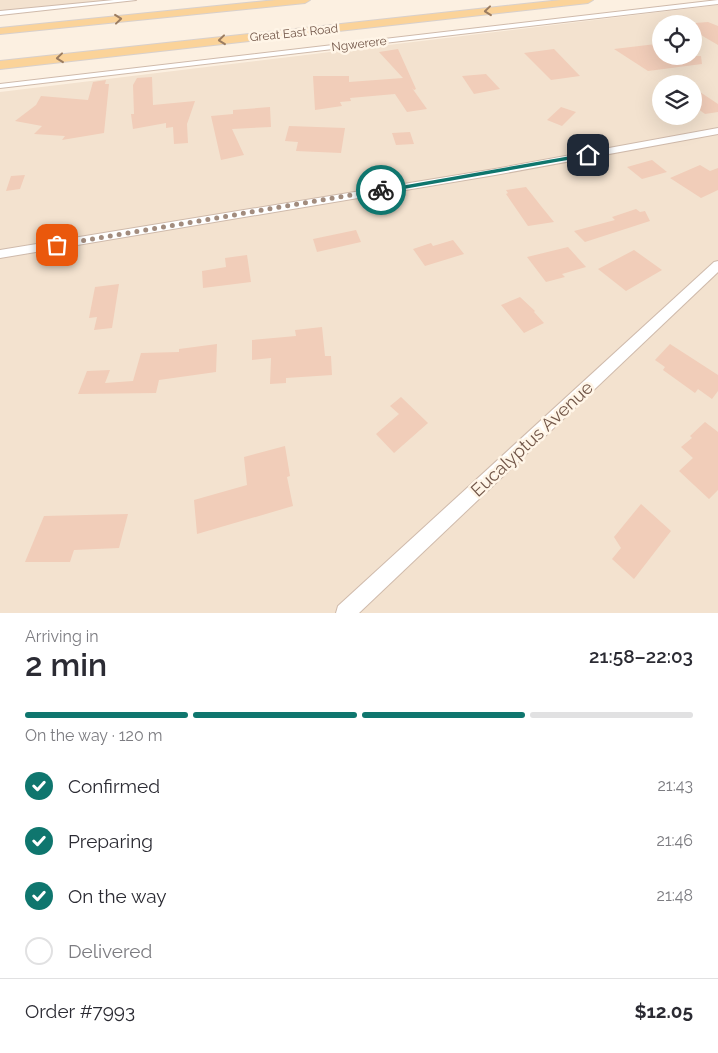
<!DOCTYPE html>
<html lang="en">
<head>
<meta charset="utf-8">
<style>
  :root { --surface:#fff; --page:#f7f7f7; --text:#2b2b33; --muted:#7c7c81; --line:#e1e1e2; --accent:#0f766e }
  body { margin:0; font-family:Raleway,sans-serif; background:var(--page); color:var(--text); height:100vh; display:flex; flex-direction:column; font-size:19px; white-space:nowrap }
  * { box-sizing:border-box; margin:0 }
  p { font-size:16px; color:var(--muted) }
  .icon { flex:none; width:28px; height:28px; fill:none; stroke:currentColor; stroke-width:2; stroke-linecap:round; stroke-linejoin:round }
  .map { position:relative; height:613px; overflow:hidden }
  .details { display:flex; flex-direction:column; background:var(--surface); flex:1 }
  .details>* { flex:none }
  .controls { position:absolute; left:652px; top:15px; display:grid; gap:10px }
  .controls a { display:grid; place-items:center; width:50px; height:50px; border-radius:50%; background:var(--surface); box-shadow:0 5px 20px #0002; font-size:25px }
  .pin { position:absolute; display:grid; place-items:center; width:42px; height:42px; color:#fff; margin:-21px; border-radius:10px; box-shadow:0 2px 8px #0006 }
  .courier { position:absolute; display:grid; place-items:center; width:50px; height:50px; margin:-25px; border:4px solid #0f766e; border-radius:50%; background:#fff; color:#222; box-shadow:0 1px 6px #0007 }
  .head em { font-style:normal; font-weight:600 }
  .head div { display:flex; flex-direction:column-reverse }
  .head { display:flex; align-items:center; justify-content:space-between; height:85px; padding:0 25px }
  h1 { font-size:32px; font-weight:600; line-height:38px }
  .bar { display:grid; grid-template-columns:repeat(4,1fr); gap:8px 5px; align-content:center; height:60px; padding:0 25px }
  .bar i { height:6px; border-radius:4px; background:var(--line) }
  .bar .on { background:var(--accent) }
  .bar p { grid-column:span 4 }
  .line { display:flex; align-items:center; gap:12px; padding:0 25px; border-top:1px solid var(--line) }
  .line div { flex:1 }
  ol { padding:0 25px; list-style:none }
  li { display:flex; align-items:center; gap:15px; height:55px }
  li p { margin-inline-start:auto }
  li .icon { padding:5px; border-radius:50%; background:var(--accent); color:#fff; stroke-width:4 }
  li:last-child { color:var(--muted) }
  li i { width:28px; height:28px; border:2px solid var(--line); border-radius:50% }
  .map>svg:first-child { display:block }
</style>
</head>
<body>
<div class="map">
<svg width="718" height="613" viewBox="0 0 718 613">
  <rect width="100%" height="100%" fill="#fcf0e1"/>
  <g fill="#f3e2cf" fill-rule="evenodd">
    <path d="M 0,0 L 139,0 L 0,13 Z"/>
    <path d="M 718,5 L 718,613 L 0,613 L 0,92 ZM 661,24 L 694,24 L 694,56 L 661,56 ZM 661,84 L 694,84 L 694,116 L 661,116 Z"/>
  </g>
  <g fill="#f1cdb9">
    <path d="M 708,22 L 718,26 L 718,45 L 694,31 L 694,24 L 682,24 Z"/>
    <path d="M 656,44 L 661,47 L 661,56 L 701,56 L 702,64 L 648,71 L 614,49 Z"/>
    <path d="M 398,49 L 416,89 L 414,90 L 412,88 L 427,109 L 407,112 L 395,94 L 350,98 L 351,101 L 340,102 L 342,106 L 315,110 L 313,76 L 349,76 L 349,82 L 403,78 L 379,52 Z"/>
    <path d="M 554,49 L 580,76 L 551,80 L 524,53 Z"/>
    <path d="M 486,74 L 500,89 L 474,94 L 462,76 Z"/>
    <path d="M 152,77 L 153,105 L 195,101 L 187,124 L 188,143 L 174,144 L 173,127 L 166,128 L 166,123 L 133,129 L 131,114 L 134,114 L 133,85 L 137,78 Z"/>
    <path d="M 106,80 L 105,84 L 109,84 L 104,133 L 62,140 L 65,136 L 34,134 L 42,126 L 15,121 L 36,105 L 41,96 L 88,100 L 93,82 Z"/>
    <path d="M 694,88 L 718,104 L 718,112 L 705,114 L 694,106 Z"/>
    <path d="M 270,107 L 271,127 L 232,129 L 244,155 L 221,160 L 211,116 L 233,114 L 233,110 Z"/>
    <path d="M 561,107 L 576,112 L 562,126 L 547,120 Z"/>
    <path d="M 289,126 L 345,128 L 341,153 L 296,151 L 298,142 L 285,141 Z"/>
    <path d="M 410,132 L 414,144 L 396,145 L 392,133 Z"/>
    <path d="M 652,160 L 667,172 L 642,179 L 627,167 Z"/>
    <path d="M 700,165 L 710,171 L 718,168 L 718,190 L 701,198 L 670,178 Z"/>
    <path d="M 25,175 L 20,189 L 6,191 L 11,176 Z"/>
    <path d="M 526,187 L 541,206 L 554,222 L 528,226 L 506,194 L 508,193 L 506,190 Z"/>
    <path d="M 636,209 L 640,212 L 645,211 L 650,221 L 585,242 L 574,231 L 615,220 L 612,217 Z"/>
    <path d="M 356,230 L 361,242 L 317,252 L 313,239 Z"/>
    <path d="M 453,240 L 464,254 L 425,266 L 413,249 L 431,243 L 433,246 Z"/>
    <path d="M 568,247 L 586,267 L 562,274 L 565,277 L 546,282 L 527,257 Z"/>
    <path d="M 634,250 L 662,270 L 626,291 L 598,269 Z"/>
    <path d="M 247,255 L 251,282 L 203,288 L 202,271 L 226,267 L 225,258 Z"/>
    <path d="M 119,284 L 112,328 L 94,330 L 97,317 L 89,318 L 95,287 Z"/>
    <path d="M 520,297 L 535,311 L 534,312 L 544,323 L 524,333 L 501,305 Z"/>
    <path d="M 322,327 L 325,356 L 331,356 L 332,375 L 286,378 L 286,383 L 270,384 L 271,358 L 252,360 L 252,340 L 296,336 L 295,330 Z"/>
    <path d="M 217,344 L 216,372 L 159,380 L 156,393 L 78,394 L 87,371 L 110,370 L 105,383 L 133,381 L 141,353 L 179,352 L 179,349 Z"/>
    <path d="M 670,344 L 718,375 L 718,391 L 712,399 L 698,389 L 695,393 L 663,370 L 665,367 L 655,360 Z"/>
    <path d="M 401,397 L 428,423 L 394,453 L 376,434 L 399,414 L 390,406 Z"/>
    <path d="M 705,422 L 718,432 L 718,490 L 709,499 L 679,471 L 693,458 L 681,447 L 692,438 L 690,436 Z"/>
    <path d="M 285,446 L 290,476 L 287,477 L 293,506 L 197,534 L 194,500 L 247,485 L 244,457 Z"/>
    <path d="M 641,504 L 671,531 L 634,579 L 612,559 L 621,548 L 614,537 Z"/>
    <path d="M 128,514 L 119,548 L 74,550 L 70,562 L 25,562 L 44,516 Z"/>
  </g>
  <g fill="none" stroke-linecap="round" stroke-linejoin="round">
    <g stroke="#cfbaab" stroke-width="2">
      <g id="street">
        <path d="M 114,0 L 136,0 L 0,15 L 0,11 Z"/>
        <path d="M 718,0 L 718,4 L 0,88 L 0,84 Z"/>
        <path d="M 718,128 L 718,134 L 495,175 L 0,258 L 0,250 L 495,169 Z"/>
        <path d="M 718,261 L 718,272 L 359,613 L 336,613 L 338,606 L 714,262 Z"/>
      </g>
    </g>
    <g stroke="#d8d0cc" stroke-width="2">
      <g id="primary">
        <path d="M 276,0 L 310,0 L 305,3 L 0,34 L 0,28 Z"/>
        <path d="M 561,0 L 593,0 L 588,3 L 0,69 L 0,61 Z"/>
      </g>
    </g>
    <use href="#street" fill="#fff" fill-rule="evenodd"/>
    <use href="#primary" fill="#fbd399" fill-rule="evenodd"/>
  </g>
  <defs><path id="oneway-chevron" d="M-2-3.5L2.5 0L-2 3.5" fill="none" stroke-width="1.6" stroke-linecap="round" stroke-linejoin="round" transform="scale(1.25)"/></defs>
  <g stroke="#9b7c60">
    <use href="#oneway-chevron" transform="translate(488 11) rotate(174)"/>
    <use href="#oneway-chevron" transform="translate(118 19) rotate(-6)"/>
    <use href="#oneway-chevron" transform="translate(222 40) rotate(174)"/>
    <use href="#oneway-chevron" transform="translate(60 58) rotate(174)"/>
  </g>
  <path fill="#0f766e" d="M 588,153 L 590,156 L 381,193 L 378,190 Z"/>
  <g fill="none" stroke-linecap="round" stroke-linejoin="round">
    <path stroke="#a28c7e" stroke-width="5" stroke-dasharray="0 9" d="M 57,245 L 381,190"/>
  </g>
  <g text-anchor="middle" stroke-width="5" stroke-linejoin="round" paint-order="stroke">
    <g font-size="12" fill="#725648" stroke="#fff5e7">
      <text transform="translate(294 33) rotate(-6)" y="4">Great East Road</text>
      <text transform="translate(359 44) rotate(-7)" y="4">Ngwerere</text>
    </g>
    <g font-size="18" fill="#725648" stroke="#fff5e7">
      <text transform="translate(532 439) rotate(-43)" y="6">Eucalyptus Avenue</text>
    </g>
  </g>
</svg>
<div class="controls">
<a><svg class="icon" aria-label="locate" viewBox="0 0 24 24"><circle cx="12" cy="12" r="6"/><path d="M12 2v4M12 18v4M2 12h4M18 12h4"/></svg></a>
<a><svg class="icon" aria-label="layers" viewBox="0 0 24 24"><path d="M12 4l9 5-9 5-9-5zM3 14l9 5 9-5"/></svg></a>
</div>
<div class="pin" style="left:57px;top:245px;background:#ea580c"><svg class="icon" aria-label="bag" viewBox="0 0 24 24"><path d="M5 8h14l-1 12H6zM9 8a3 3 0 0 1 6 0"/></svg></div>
<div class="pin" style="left:588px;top:155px;background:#1f2937"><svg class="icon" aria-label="home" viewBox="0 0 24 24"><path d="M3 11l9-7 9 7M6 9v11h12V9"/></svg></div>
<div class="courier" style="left:381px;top:190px"><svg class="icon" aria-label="bike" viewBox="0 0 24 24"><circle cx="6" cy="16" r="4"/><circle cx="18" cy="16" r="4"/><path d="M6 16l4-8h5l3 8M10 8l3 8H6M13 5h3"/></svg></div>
</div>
<section class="details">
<div class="head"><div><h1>2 min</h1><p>Arriving in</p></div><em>21:58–22:03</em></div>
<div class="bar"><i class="on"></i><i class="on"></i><i class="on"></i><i></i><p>On the way · 120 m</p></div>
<ol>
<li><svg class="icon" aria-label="check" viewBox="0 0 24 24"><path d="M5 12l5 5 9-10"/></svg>Confirmed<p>21:43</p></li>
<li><svg class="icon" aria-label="check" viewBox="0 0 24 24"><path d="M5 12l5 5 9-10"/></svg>Preparing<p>21:46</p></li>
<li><svg class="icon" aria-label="check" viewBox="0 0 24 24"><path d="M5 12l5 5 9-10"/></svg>On the way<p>21:48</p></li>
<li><i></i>Delivered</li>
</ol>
<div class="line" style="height:65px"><div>Order #7993</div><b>$12.05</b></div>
</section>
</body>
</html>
